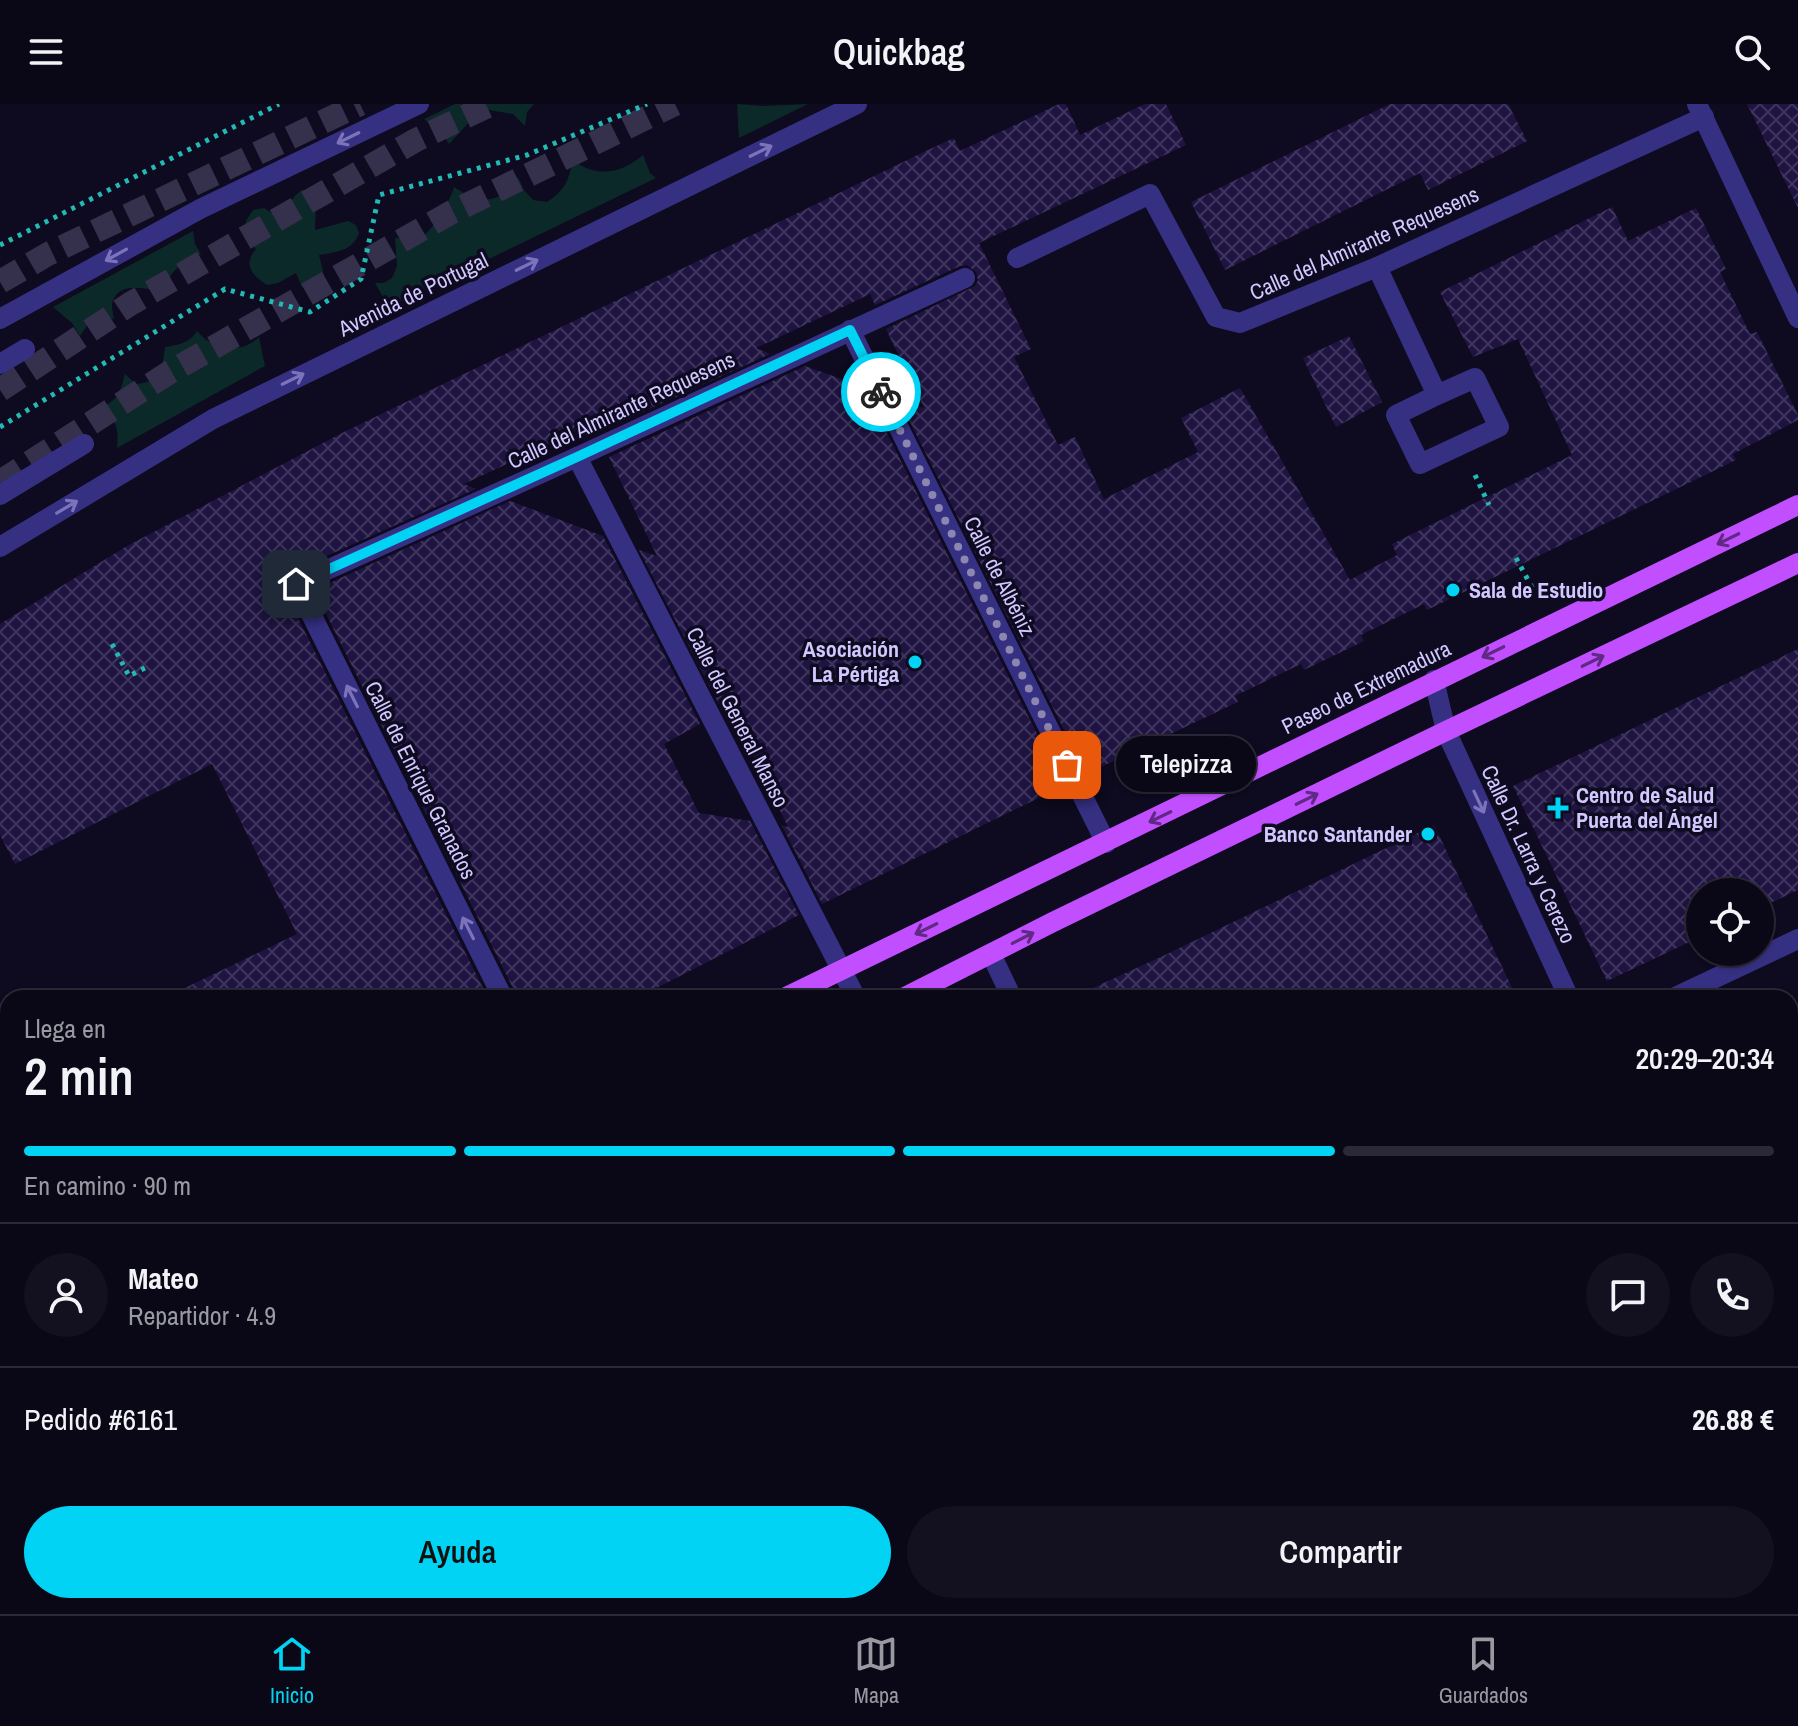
<!DOCTYPE html>
<html lang="es">
<head>
<meta charset="utf-8">
<style>
  :root { --surface:#0a0817; --page:#131120; --text:#f1f3f6; --muted:#999aa1; --line:#2a2936; --accent:#00d3f3 }
  body { margin:0; font-family:"Archivo Narrow",sans-serif; background:var(--page); color:var(--text); height:100vh; display:flex; flex-direction:column; font-size:30px; white-space:nowrap }
  * { box-sizing:border-box; margin:0 }
  p { font-size:26px; color:var(--muted) }
  .icon { flex:none; width:44px; height:44px; fill:none; stroke:currentColor; stroke-width:2; stroke-linecap:round; stroke-linejoin:round }
  .map { position:relative; flex:1; overflow:hidden }
  .drawer { position:absolute; left:0px; top:886px; width:1798px; height:624px; display:flex; flex-direction:column; background:var(--surface); border-radius:24px 24px 0 0; box-shadow:0 2px 6px #0004,0 0 0 2px var(--line) }
  .drawer>* { flex:none }
  .fabs { position:absolute; left:1686px; top:774px; display:grid; gap:16px }
  .fabs a { display:grid; place-items:center; width:88px; height:88px; border-radius:50%; background:var(--surface); box-shadow:0 2px 6px #0004,0 0 0 2px var(--line); font-size:40px }
  .pin { position:absolute; display:grid; place-items:center; width:68px; height:68px; color:#fff; margin:-34px; border-radius:16px; box-shadow:0 4px 12px #0006 }
  .courier { position:absolute; display:grid; place-items:center; width:80px; height:80px; margin:-40px; border:6px solid #00d3f3; border-radius:50%; background:#fff; color:#222; box-shadow:0 2px 10px #0007 }
  .bubble { position:absolute; height:56px; border-radius:28px; background:var(--surface); box-shadow:0 2px 6px #0004,0 0 0 2px var(--line); font-size:26px; font-weight:600; line-height:56px; text-align:center }
  .summary em { font-style:normal; font-weight:600 }
  .summary div { display:flex; flex-direction:column-reverse }
  .summary { display:flex; align-items:center; justify-content:space-between; height:136px; padding:0 24px }
  h1 { font-size:52px; font-weight:600; line-height:60px }
  .bar { display:grid; grid-template-columns:repeat(4,1fr); gap:12px 8px; align-content:center; height:96px; padding:0 24px }
  .bar i { height:10px; border-radius:6px; background:var(--line) }
  .bar .active { background:var(--accent) }
  .bar p { grid-column:span 4 }
  .line { display:flex; align-items:center; gap:20px; padding:0 24px; border-top:2px solid var(--line) }
  .line div { flex:1 }
  .round { display:grid; place-items:center; flex:none; width:84px; height:84px; border-radius:42px; background:var(--page) }
  .button { display:flex; gap:16px; margin-top:auto; padding:16px 24px }
  .button a { flex:1; height:92px; border-radius:48px; background:var(--accent); color:#111; font-size:32px; font-weight:600; line-height:92px; text-align:center }
  .button a+a { background:var(--page); color:var(--text) }
  header { display:flex; justify-content:space-between; align-items:center; height:104px; padding:0 24px; background:var(--surface); font-size:36px; font-weight:600 }
  .tabs { display:flex; justify-content:space-around; align-items:center; height:112px; border-top:2px solid var(--line); background:var(--surface); font-size:22px; color:var(--muted) }
  .tabs a { display:grid; justify-items:center; gap:4px }
  .tabs .active { color:var(--accent) }
  .map>svg:first-child { display:block }
</style>
</head>
<body>
<header><svg class="icon" aria-label="menu" viewBox="0 0 24 24"><path d="M4 6h16M4 12h16M4 18h16"/></svg>Quickbag<svg class="icon" aria-label="search" viewBox="0 0 24 24"><circle cx="10" cy="10" r="6"/><path d="M15 15l6 6"/></svg></header>
<div class="map">
<svg width="1798" height="1510" viewBox="0 0 1798 1510">
  <defs>
    <pattern id="building-cross-hatch" width="8" height="8" patternUnits="userSpaceOnUse" patternTransform="scale(2)"><rect width="8" height="8" fill="#1f1441"/><path d="M0 0l8 8M0 8l8-8" fill="none" stroke="#3e355e"/></pattern>
  </defs>
  <rect width="100%" height="100%" fill="#0e0a1f"/>
  <g fill="#0c2929">
    <path d="M 455,0 L 534,0 L 527,8 L 525,22 L 513,10 L 489,6 L 474,13 L 449,40 L 444,32 L 424,15 Z"/>
    <path d="M 737,0 L 765,2 L 808,0 L 739,34 Z"/>
    <path d="M 643,51 L 650,69 L 656,74 L 384,206 L 383,193 L 375,179 L 384,179 L 392,174 L 397,162 L 395,134 C 403,134 414,137 421,133 C 433,127 451,95 454,83 C 480,100 500,102 518,73 L 524,86 L 533,96 L 547,98 C 565,86 568,78 573,56 C 596,74 621,70 643,51 Z"/>
    <path d="M 302,86 L 311,87 C 318,100 315,112 315,126 L 348,117 L 356,121 L 359,129 C 353,147 336,148 319,151 L 324,171 L 320,185 L 310,186 L 302,183 L 296,169 L 278,179 L 267,181 C 253,172 242,161 256,145 L 245,134 L 246,117 L 253,106 L 264,104 L 284,117 C 288,103 290,94 302,86 Z"/>
    <path d="M 193,127 L 195,140 L 201,150 C 183,160 166,166 166,190 C 151,185 116,175 112,201 C 112,205 113,210 114,215 C 92,211 92,215 80,232 L 72,219 L 53,203 Z"/>
    <path d="M 197,227 C 212,246 241,251 259,233 L 265,262 L 117,344 C 119,321 116,319 101,303 C 119,296 120,288 125,270 L 136,280 C 161,278 162,265 165,243 C 178,241 190,239 197,227 Z"/>
    <path d="M 1336,1502 L 1449,1502 L 1422,1510 L 1340,1510 Z"/>
  </g>
  <g fill="url(#building-cross-hatch)">
    <path d="M 1059,0 L 1066,0 L 1080,31 L 1145,0 L 1166,0 L 1186,41 L 979,139 L 1031,245 L 1014,253 L 1058,341 L 1075,333 L 1104,395 L 1198,348 L 1181,314 L 1240,284 L 1350,476 L 1397,451 L 1392,440 L 1572,351 L 1518,235 L 1473,253 L 1440,188 L 1612,103 L 1628,137 L 1696,104 L 1726,165 L 1720,168 L 1750,230 L 1757,228 L 1798,311 L 1798,316 L 1733,350 L 1736,356 L 1427,506 L 1424,500 L 1361,531 L 1364,537 L 1304,566 L 1301,560 L 1235,592 L 1238,598 L 1086,670 L 899,296 L 924,304 L 886,225 L 975,182 L 978,176 L 976,168 L 967,161 L 960,162 L 875,201 L 870,190 L 756,244 L 770,250 L 597,329 L 593,320 L 464,380 L 476,385 L 291,468 L 285,473 L 283,480 L 284,486 L 488,894 L 164,894 L 297,830 L 212,660 L 15,760 L 0,731 L 0,520 L 127,442 L 342,329 L 930,45 L 954,34 L 960,47 Z"/>
    <path d="M 1390,0 L 1508,0 L 1527,37 L 1428,86 L 1420,69 L 1225,166 L 1191,98 Z"/>
    <path d="M 1747,0 L 1798,0 L 1798,104 Z"/>
    <path d="M 1349,232 L 1382,298 L 1336,323 L 1303,254 Z"/>
    <path d="M 805,262 L 864,283 L 1063,682 L 822,800 L 782,722 L 788,723 L 730,604 L 723,608 L 639,446 L 657,452 L 609,353 Z"/>
    <path d="M 510,397 L 603,432 L 700,620 L 664,640 L 699,709 L 750,717 L 799,811 L 637,894 L 516,894 L 515,888 L 314,486 Z"/>
    <path d="M 1798,545 L 1798,786 L 1760,804 L 1760,788 L 1700,788 L 1700,833 L 1607,877 L 1513,682 Z"/>
    <path d="M 1434,721 L 1517,894 L 1071,894 L 1165,851 Z"/>
  </g>
  <g fill="none" stroke-linecap="round" stroke-linejoin="round">
    <g stroke="#35304c" stroke-width="24" stroke-dasharray="24 12" stroke-linecap="butt">
      <path d="M 0,178 L 48,150 L 360,0"/>
      <path d="M 0,286 L 130,200 L 416,36 L 492,0"/>
      <path d="M 0,378 L 170,268 L 452,108 L 675,0"/>
    </g>
    <g stroke="#21bab5" stroke-width="5" stroke-dasharray="4 6" stroke-linecap="butt">
      <path d="M 0,141 L 279,0"/>
      <path d="M 0,323 L 225,185 L 310,208 L 361,175 L 379,91 L 527,51 L 647,0"/>
      <path d="M 1475,371 L 1489,401"/>
      <path d="M 1516,454 L 1534,487"/>
      <path d="M 112,540 L 129,572 L 149,562"/>
    </g>
    <g stroke="#363083" stroke-width="20">
      <path d="M 1377,163 L 1437,291 L 1396,311 L 1420,360 L 1499,323 L 1475,274 L 1437,291"/>
      <path d="M 0,260 L 25,245"/>
      <path d="M 0,391 L 84,340"/>
    </g>
    <g stroke="#363083" stroke-width="20">
      <path d="M 1697,0 L 1798,214"/>
      <path d="M 1017,154 L 1150,90 L 1216,213 L 1240,219 L 1377,163 L 1704,13"/>
      <path d="M 0,215 L 200,105 L 419,0"/>
      <path d="M 850,226 L 1106,739"/>
      <path d="M 577,353 L 856,894"/>
      <path d="M 0,443 L 213,315 L 857,0"/>
      <path d="M 1434,576 L 1446,627 L 1569,894"/>
      <path d="M 991,850 L 1012,894"/>
      <path d="M 503,894 L 296,480 L 577,353 L 965,174"/>
      <path d="M 1673,894 L 1798,835"/>
      <path d="M 1790,1164 L 1798,1161"/>
      <path d="M 0,1193 L 8,1209"/>
      <path d="M 0,1356 L 8,1372"/>
      <path d="M 71,1502 L 74,1510"/>
      <path d="M 387,1502 L 391,1510"/>
      <path d="M 703,1502 L 707,1510"/>
      <path d="M 991,1502 L 995,1510"/>
      <path d="M 1287,1510 L 1290,1502"/>
      <path d="M 1740,1510 L 1741,1502"/>
    </g>
    <g stroke="#c24fff" stroke-width="20">
      <path d="M 784,894 C 1123,731 1459,564 1798,401"/>
      <path d="M 903,894 L 1053,818 L 1446,627 L 1798,459"/>
      <path d="M 0,1277 L 8,1273"/>
      <path d="M 0,1347 L 8,1343"/>
    </g>
  </g>
  <defs><path id="oneway-shaft" d="M-6 0H5M1.5-3L5.5 0L1.5 3" fill="none" stroke-width="1.6" stroke-linecap="round" stroke-linejoin="round" transform="scale(2)"/></defs>
  <g stroke="#7b74bb">
    <use href="#oneway-shaft" transform="translate(348 34) rotate(154)"/>
    <use href="#oneway-shaft" transform="translate(761 47) rotate(-26)"/>
    <use href="#oneway-shaft" transform="translate(116 151) rotate(151)"/>
    <use href="#oneway-shaft" transform="translate(527 161) rotate(-26)"/>
    <use href="#oneway-shaft" transform="translate(293 275) rotate(-26)"/>
    <use href="#oneway-shaft" transform="translate(67 403) rotate(-31)"/>
    <use href="#oneway-shaft" transform="translate(352 592) rotate(-117)"/>
    <use href="#oneway-shaft" transform="translate(1479 698) rotate(65)"/>
    <use href="#oneway-shaft" transform="translate(468 824) rotate(-117)"/>
  </g>
  <g stroke="#5f2984">
    <use href="#oneway-shaft" transform="translate(1728 435) rotate(154)"/>
    <use href="#oneway-shaft" transform="translate(1493 548) rotate(154)"/>
    <use href="#oneway-shaft" transform="translate(1593 557) rotate(-26)"/>
    <use href="#oneway-shaft" transform="translate(1307 695) rotate(-26)"/>
    <use href="#oneway-shaft" transform="translate(1160 713) rotate(154)"/>
    <use href="#oneway-shaft" transform="translate(926 825) rotate(154)"/>
    <use href="#oneway-shaft" transform="translate(1023 834) rotate(-27)"/>
  </g>
  <g fill="none" stroke-linecap="round" stroke-linejoin="round">
    <path stroke="#8c86b1" stroke-width="8" stroke-dasharray="0 14.4" d="M 881,288 L 1067,661"/>
    <path stroke="#00d3f3" stroke-width="10" d="M 296,480 L 577,353 L 850,226 L 881,288"/>
  </g>
  <g fill="#00d3f3" stroke="#0e0a1f" stroke-width="3">
    <circle cx="1453" cy="486" r="8"/>
    <circle cx="915" cy="558" r="8"/>
    <path d="M1554 692h8v8h8v8h-8v8h-8v-8h-8v-8h8z"/>
    <circle cx="1428" cy="730" r="8"/>
  </g>
  <g text-anchor="middle" stroke-width="7" stroke-linejoin="round" paint-order="stroke">
    <g font-size="22" fill="#d0c8ff" stroke="#0e0a1f">
      <text transform="translate(1364 139) rotate(-24)" y="8">Calle del Almirante Requesens</text>
      <text transform="translate(413 190) rotate(-26)" y="8">Avenida de Portugal</text>
      <text transform="translate(621 306) rotate(-25)" y="8">Calle del Almirante Requesens</text>
      <text transform="translate(1000 472) rotate(63)" y="8">Calle de Albéniz</text>
      <text transform="translate(1366 583) rotate(-26)" y="8">Paseo de Extremadura</text>
      <text transform="translate(738 613) rotate(63)" y="8">Calle del General Manso</text>
      <text transform="translate(421 676) rotate(63)" y="8">Calle de Enrique Granados</text>
      <text transform="translate(1529 750) rotate(65)" y="8">Calle Dr. Larra y Cerezo</text>
    </g>
    <g font-size="22" font-weight="bold" fill="#d0c8ff" stroke="#0e0a1f" text-anchor="start">
      <text x="1469" y="494">Sala de Estudio</text>
      <text x="899" y="553" text-anchor="end">Asociación<tspan x="899" dy="25">La Pértiga</tspan></text>
      <text x="1576" y="699">Centro de Salud<tspan x="1576" dy="25">Puerta del Ángel</tspan></text>
      <text x="1412" y="738" text-anchor="end">Banco Santander</text>
    </g>
  </g>
</svg>
<div class="fabs">
<a><svg class="icon" aria-label="locate" viewBox="0 0 24 24"><circle cx="12" cy="12" r="6"/><path d="M12 2v4M12 18v4M2 12h4M18 12h4"/></svg></a>
</div>
<div class="pin" style="left:1067px;top:661px;background:#ea580c"><svg class="icon" aria-label="bag" viewBox="0 0 24 24"><path d="M5 8h14l-1 12H6zM9 8a3 3 0 0 1 6 0"/></svg></div>
<div class="pin" style="left:296px;top:480px;background:#1f2937"><svg class="icon" aria-label="home" viewBox="0 0 24 24"><path d="M3 11l9-7 9 7M6 9v11h12V9"/></svg></div>
<div class="courier" style="left:881px;top:288px"><svg class="icon" aria-label="bike" viewBox="0 0 24 24"><circle cx="6" cy="16" r="4"/><circle cx="18" cy="16" r="4"/><path d="M6 16l4-8h5l3 8M10 8l3 8H6M13 5h3"/></svg></div>
<div class="bubble" style="left:1116px;top:632px;width:140px">Telepizza</div>
<section class="drawer">
<div class="summary"><div><h1>2 min</h1><p>Llega en</p></div><em>20:29–20:34</em></div>
<div class="bar"><i class="active"></i><i class="active"></i><i class="active"></i><i></i><p>En camino · 90 m</p></div>
<div class="line" style="height:144px"><a class="round"><svg class="icon" aria-label="person" viewBox="0 0 24 24"><circle cx="12" cy="8" r="4"/><path d="M4 21q1-7 8-7t8 7"/></svg></a><div><b>Mateo</b><p>Repartidor · 4.9</p></div><a class="round"><svg class="icon" aria-label="chat" viewBox="0 0 24 24"><path d="M4 5h16v11H9l-5 4z"/></svg></a><a class="round"><svg class="icon" aria-label="phone" viewBox="0 0 24 24"><path d="M5 4h4l2 5-3 2q2 4 5 5l2-3 5 2v4C11 20 4 13 5 4z"/></svg></a></div>
<div class="line" style="height:104px"><div>Pedido #6161</div><b>26.88 €</b></div>
<div class="button"><a>Ayuda</a><a>Compartir</a></div>
</section>
</div>
<nav class="tabs">
<a class="active"><svg class="icon" aria-label="home" viewBox="0 0 24 24"><path d="M3 11l9-7 9 7M6 9v11h12V9"/></svg>Inicio</a>
<a><svg class="icon" aria-label="map" viewBox="0 0 24 24"><path d="M3 6l6-2 6 2 6-2v14l-6 2-6-2-6 2zM9 4v14M15 6v14"/></svg>Mapa</a>
<a><svg class="icon" aria-label="saved" viewBox="0 0 24 24"><path d="M7 4h10v16l-5-4-5 4z"/></svg>Guardados</a>
</nav>
</body>
</html>
